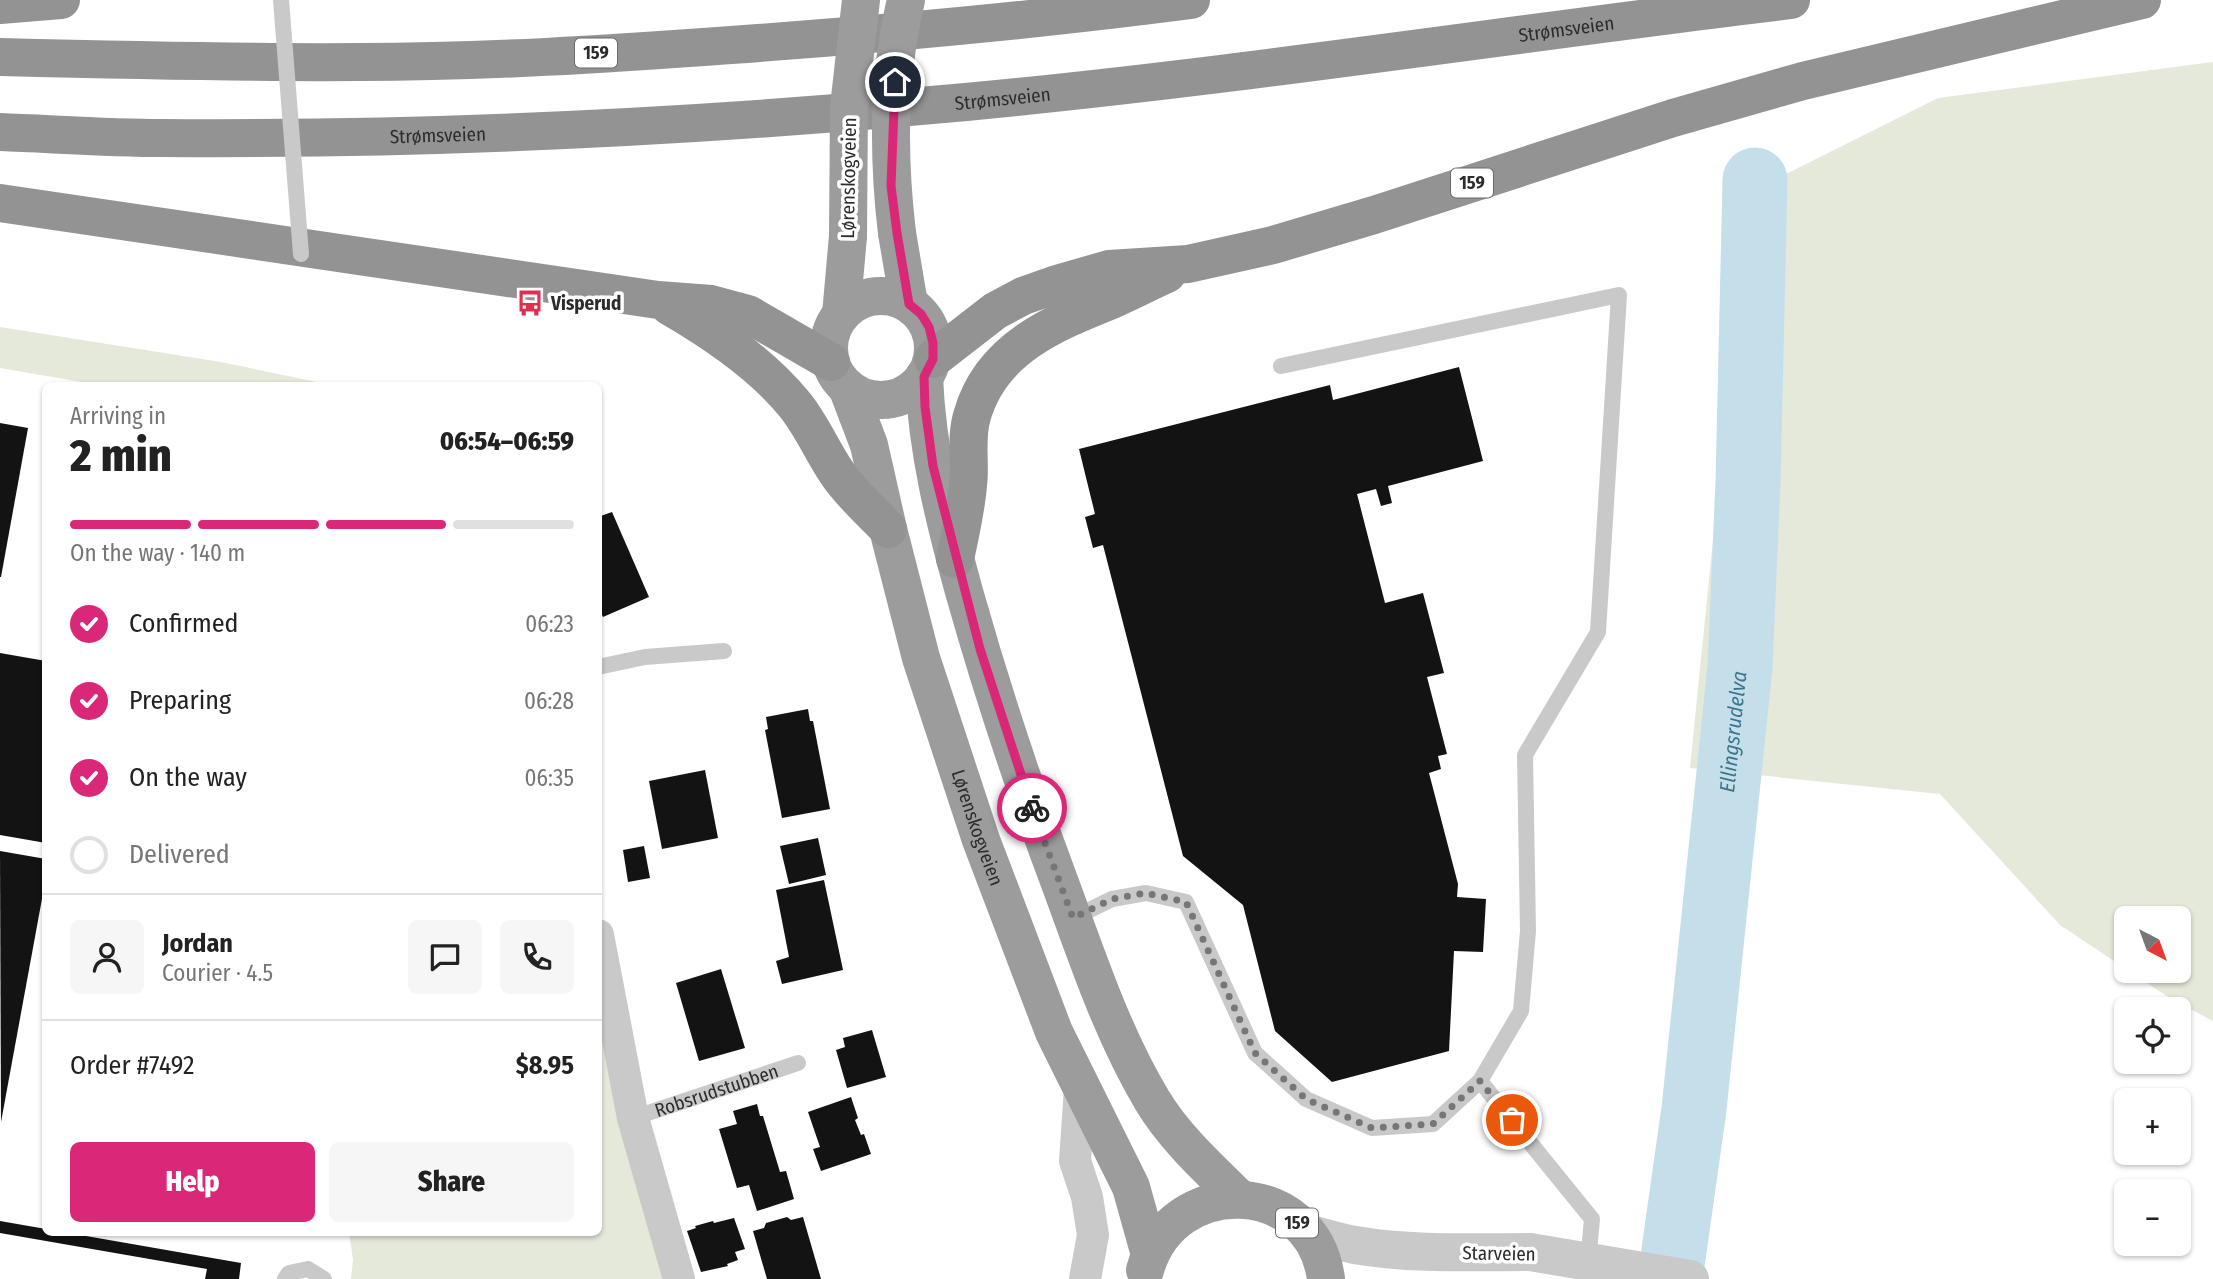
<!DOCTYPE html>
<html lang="en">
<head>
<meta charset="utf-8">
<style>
  :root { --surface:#fff; --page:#f6f6f6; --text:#222; --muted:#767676; --line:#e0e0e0; --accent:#db2777 }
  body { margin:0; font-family:"Fira Sans Condensed",sans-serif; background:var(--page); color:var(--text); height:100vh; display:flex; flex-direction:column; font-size:26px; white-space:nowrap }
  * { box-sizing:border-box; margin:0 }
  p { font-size:23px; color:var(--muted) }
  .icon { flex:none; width:38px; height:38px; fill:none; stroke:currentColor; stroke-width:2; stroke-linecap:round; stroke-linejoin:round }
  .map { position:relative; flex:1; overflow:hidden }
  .panel { position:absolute; left:42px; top:382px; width:560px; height:854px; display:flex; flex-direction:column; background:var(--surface); border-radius:10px; box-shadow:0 2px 5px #0004 }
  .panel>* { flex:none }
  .needle { width:46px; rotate:139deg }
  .fabs { position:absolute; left:2114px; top:906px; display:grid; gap:14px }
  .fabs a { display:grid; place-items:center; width:77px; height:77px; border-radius:10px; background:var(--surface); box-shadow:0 2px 5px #0004; font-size:35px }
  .pin { position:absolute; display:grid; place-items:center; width:60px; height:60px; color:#fff; margin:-30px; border:4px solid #fff; border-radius:50%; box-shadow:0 2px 7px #0007 }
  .courier { position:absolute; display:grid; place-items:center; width:70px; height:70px; margin:-35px; border:5px solid #db2777; border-radius:50%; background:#fff; color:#222; box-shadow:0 2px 9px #0007 }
  .headline em { font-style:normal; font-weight:800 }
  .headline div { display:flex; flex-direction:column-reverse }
  .headline { display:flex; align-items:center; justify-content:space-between; height:119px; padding:0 28px }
  h1 { font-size:46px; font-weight:800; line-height:52px }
  .bar { display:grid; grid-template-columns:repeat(4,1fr); gap:10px 7px; align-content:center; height:84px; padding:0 28px }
  .bar i { height:9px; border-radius:5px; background:var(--line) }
  .bar .selected { background:var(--accent) }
  .bar p { grid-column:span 4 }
  .line { display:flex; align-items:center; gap:18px; padding:0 28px; border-top:2px solid var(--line) }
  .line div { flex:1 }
  .round { display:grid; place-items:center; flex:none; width:74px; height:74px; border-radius:10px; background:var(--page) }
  ol { padding:0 28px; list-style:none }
  li { display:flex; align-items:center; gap:21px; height:77px }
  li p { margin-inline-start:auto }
  li .icon { padding:7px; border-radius:50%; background:var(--accent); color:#fff; stroke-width:4 }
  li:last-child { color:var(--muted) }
  li i { width:38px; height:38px; border:4px solid var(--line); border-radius:50% }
  .cta { display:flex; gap:14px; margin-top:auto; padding:14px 28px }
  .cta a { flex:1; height:80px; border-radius:10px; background:var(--accent); color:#fff; font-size:28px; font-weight:800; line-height:80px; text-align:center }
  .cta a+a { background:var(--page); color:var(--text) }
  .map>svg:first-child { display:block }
</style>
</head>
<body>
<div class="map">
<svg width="2213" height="1279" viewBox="0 0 2213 1279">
  <rect width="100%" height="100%" fill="#fff"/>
  <g fill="#e4e9d9">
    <path d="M 2213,62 L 2213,1021 L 2168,997 L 2129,971 L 2179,971 L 2179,919 L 2126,919 L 2126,969 L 2060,925 L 1940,794 L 1690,768 L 1748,193 L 1938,98 Z"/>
    <path d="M 0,327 L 221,362 L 331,385 L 99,385 L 0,368 Z"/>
    <path d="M 599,920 L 685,1279 L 351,1279 L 353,1260 L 349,1232 L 598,1232 Z"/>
  </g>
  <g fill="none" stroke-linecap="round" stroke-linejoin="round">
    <path stroke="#c5dfea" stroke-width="65" id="s1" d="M 1670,1279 L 1694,1109 L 1740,667 L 1748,482 L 1755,180"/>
  </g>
  <g fill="#131313">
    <path d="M 1459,367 L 1483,461 L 1388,486 L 1392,503 L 1381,506 L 1376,489 L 1357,494 L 1385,603 L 1423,593 L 1444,673 L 1427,677 L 1447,754 L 1438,756 L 1441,769 L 1429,773 L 1458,884 L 1457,897 L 1486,899 L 1483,952 L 1454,951 L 1449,1051 L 1332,1082 L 1275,1031 L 1243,905 L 1183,856 L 1103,545 L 1093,548 L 1085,517 L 1095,514 L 1079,449 L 1330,385 L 1333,400 Z"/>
    <path d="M 0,423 L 28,428 L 1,577 L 0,577 Z"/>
    <path d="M 612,512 L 649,597 L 603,617 L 598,606 L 598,517 Z"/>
    <path d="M 0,653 L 46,661 L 46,843 L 0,835 Z"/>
    <path d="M 808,709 L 810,721 L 813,721 L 830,809 L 782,818 L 765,730 L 768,729 L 766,717 Z"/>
    <path d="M 705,770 L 718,838 L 662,849 L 649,781 Z"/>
    <path d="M 818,838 L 826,875 L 789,884 L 780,846 Z"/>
    <path d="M 644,846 L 650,878 L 628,882 L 623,850 Z"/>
    <path d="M 0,851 L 46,859 L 46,877 L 1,1122 Z"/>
    <path d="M 824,880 L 843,970 L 782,984 L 776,961 L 789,957 L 776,890 Z"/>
    <path d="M 721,969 L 745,1048 L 699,1061 L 676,983 Z"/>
    <path d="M 872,1030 L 886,1077 L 847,1088 L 836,1050 L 845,1047 L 843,1038 Z"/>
    <path d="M 851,1097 L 858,1118 L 855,1120 L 861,1135 L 864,1134 L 871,1154 L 821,1171 L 813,1149 L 820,1147 L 808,1112 Z"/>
    <path d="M 757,1104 L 760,1116 L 763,1116 L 780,1172 L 786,1171 L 794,1199 L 757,1211 L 749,1185 L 737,1188 L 719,1129 L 737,1124 L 733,1111 Z"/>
    <path d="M 787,1217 L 791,1220 L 803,1217 L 821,1279 L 767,1279 L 753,1231 L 764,1228 L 766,1223 Z"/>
    <path d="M 734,1218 L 745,1249 L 735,1252 L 738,1260 L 727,1264 L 728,1266 L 701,1272 L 687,1231 L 696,1228 L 695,1226 L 713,1221 L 714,1223 Z"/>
    <path d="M 0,1221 L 46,1229 L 46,1232 L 63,1232 L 241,1263 L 239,1279 L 205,1279 L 207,1269 L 0,1233 Z"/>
  </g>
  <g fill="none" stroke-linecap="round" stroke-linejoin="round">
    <g stroke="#c9c9c9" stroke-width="16">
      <path d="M 598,667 L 645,657 L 724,651"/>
      <path d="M 1073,918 L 1112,899 L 1146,893 L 1186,902 L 1255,1053 L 1306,1099 L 1372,1128 L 1433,1124 L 1480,1081 L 1521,1011 L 1528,931 L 1525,755 L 1598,632 L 1619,295 L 1281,366"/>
      <path d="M 1480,1081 L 1592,1219 L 1588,1262"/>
      <path id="s2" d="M 633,1118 L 798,1063"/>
      <path d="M 285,1279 L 289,1273 L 308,1269 L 324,1279"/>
    </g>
    <g stroke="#c9c9c9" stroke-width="32">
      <path d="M 598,935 L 633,1118 L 679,1279"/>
      <path d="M 1080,1088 L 1075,1161 L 1087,1197 L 1093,1235 L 1085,1279"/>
    </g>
    <path stroke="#c9c9c9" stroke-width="38" d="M 1307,1233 C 1323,1237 1339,1242 1355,1245 C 1413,1255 1472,1252 1530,1252"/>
    <g stroke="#9c9c9c" stroke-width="38">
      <path d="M 897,233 L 909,304"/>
      <circle cx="881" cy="348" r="52"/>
      <path d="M 841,315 L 848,236"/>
      <path d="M 924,377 C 927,452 945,523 965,595 C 993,694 1025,790 1061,886 C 1088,959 1112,1033 1152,1100 C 1174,1137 1209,1169 1240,1199"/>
      <path id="s3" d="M 847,387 L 869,445 L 888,529 L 921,658 L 981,840 L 1054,1032 L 1131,1187 L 1150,1255"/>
      <path d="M 1145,1270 C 1173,1172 1313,1178 1326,1279"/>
    </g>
    <g stroke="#939393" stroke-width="38">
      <path d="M 0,5 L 61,0"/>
      <path d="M 0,57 C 120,60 240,63 360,62 C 484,62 608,54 731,45 C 885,34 1038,20 1191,0"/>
      <path id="s4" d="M 0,132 C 54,134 108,138 163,138 C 431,140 698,127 966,102 C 1241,76 1516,33 1791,0"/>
      <path d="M 0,203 L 658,300 L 711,304 L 748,314 L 831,362"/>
      <path d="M 669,306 C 714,332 762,364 795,405 C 812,426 822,451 837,473 C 851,494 871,511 888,529"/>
      <path d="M 933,359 L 995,311 L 1023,296 L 1057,284 L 1109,269 L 1188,264 L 1273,245 L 1374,215 L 1673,118 L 1803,81 L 2142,0"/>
      <path d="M 955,559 C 960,535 966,510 968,485 C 971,463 965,439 972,416 C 991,348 1054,323 1114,299 C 1132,291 1149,282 1167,274"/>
    </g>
    <path stroke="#c9c9c9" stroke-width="16" d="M 281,0 L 301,254"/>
    <path stroke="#c9c9c9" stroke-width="38" d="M 1530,1252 L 1690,1279"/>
    <g stroke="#9c9c9c" stroke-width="38">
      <path d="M 897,233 C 888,157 888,75 906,0"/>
      <path d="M 848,236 L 849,107 L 861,0"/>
    </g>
  </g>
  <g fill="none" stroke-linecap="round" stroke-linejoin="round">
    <path stroke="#767676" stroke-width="7" stroke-dasharray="0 12.6" d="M 1032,808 L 1073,918 L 1112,899 L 1146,893 L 1186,902 L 1255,1053 L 1306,1099 L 1372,1128 L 1433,1124 L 1480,1081 L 1512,1120"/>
    <path stroke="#db2777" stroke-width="9" d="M 895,82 L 891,186 L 897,233 L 909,304 L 921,314 L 929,327 L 933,343 L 933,359 L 924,377 L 925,407 L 933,466 L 980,649 L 1032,808"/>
  </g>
  <defs>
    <g id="bus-bare" transform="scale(2.1)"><path d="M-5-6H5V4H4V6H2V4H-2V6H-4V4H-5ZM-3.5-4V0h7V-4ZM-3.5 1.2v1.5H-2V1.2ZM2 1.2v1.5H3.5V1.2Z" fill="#e12f50" stroke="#fff" stroke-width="2.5" paint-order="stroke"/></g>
  </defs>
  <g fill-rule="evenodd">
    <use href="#bus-bare" x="530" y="303"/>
  </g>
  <g text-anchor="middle" stroke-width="7" stroke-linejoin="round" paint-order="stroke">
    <g fill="#fff" stroke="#6b6b6b" stroke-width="2">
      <rect x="575" y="38.5" width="42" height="29" rx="5"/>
      <rect x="1451" y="168.5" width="42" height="29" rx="5"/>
      <rect x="1276" y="1208.5" width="42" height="29" rx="5"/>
    </g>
    <g font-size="18" font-weight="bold" fill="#2c2c2c">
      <text x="596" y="59">159</text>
      <text x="1472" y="189">159</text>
      <text x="1297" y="1229">159</text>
    </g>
    <g font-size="19" fill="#2c2c2c" stroke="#fff">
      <text dy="7" stroke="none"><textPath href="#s4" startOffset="1572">Strømsveien</textPath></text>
      <text dy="7" stroke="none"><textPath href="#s4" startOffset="1004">Strømsveien</textPath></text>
      <text dy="7" stroke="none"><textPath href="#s4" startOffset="438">Strømsveien</textPath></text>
      <text transform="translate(848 178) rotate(-89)" y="7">Lørenskogveien</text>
      <text dy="7" stroke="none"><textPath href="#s3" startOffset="460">Lørenskogveien</textPath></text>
      <text dy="7" stroke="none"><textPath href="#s2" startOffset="88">Robsrudstubben</textPath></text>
      <text transform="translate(1499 1253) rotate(1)" y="7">Starveien</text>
    </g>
    <g font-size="19" font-weight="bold" fill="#2c2c2c" stroke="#fff" text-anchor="start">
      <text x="551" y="310">Visperud</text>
    </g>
    <g font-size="21" font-style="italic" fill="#3c758b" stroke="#fff">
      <text dy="7" stroke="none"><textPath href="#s1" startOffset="551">Ellingsrudelva</textPath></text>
    </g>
  </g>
</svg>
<div class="fabs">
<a><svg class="needle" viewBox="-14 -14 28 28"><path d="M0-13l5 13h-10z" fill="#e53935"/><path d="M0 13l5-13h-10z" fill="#767676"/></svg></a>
<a><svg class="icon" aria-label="locate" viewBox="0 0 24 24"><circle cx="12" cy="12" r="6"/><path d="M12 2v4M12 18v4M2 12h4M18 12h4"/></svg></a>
<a>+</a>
<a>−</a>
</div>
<div class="pin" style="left:1512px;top:1120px;background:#ea580c"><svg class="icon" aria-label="bag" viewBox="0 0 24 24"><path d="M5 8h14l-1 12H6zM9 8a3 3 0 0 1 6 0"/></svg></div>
<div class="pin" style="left:895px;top:82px;background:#1f2937"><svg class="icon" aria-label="home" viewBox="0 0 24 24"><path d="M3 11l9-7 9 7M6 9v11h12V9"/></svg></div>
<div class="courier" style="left:1032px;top:808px"><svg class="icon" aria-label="bike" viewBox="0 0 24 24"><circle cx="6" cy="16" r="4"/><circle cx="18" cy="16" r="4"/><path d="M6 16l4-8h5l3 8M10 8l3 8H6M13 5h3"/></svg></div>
<section class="panel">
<div class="headline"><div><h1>2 min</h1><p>Arriving in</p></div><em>06:54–06:59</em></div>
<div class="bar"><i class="selected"></i><i class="selected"></i><i class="selected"></i><i></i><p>On the way · 140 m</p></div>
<ol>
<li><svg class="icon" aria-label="check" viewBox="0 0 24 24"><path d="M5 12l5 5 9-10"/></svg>Confirmed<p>06:23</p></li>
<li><svg class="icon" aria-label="check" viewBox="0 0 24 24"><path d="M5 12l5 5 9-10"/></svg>Preparing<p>06:28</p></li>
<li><svg class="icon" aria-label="check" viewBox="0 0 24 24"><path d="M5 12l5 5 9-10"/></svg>On the way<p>06:35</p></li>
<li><i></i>Delivered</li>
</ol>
<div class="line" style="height:126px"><a class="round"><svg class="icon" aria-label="person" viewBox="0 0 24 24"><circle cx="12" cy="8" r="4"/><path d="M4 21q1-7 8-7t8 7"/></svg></a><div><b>Jordan</b><p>Courier · 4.5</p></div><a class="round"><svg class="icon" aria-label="chat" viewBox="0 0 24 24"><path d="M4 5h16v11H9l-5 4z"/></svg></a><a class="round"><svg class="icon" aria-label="phone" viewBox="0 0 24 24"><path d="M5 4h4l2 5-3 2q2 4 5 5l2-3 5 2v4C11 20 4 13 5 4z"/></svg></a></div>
<div class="line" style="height:91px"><div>Order #7492</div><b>$8.95</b></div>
<div class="cta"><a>Help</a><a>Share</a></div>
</section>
</div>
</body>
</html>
